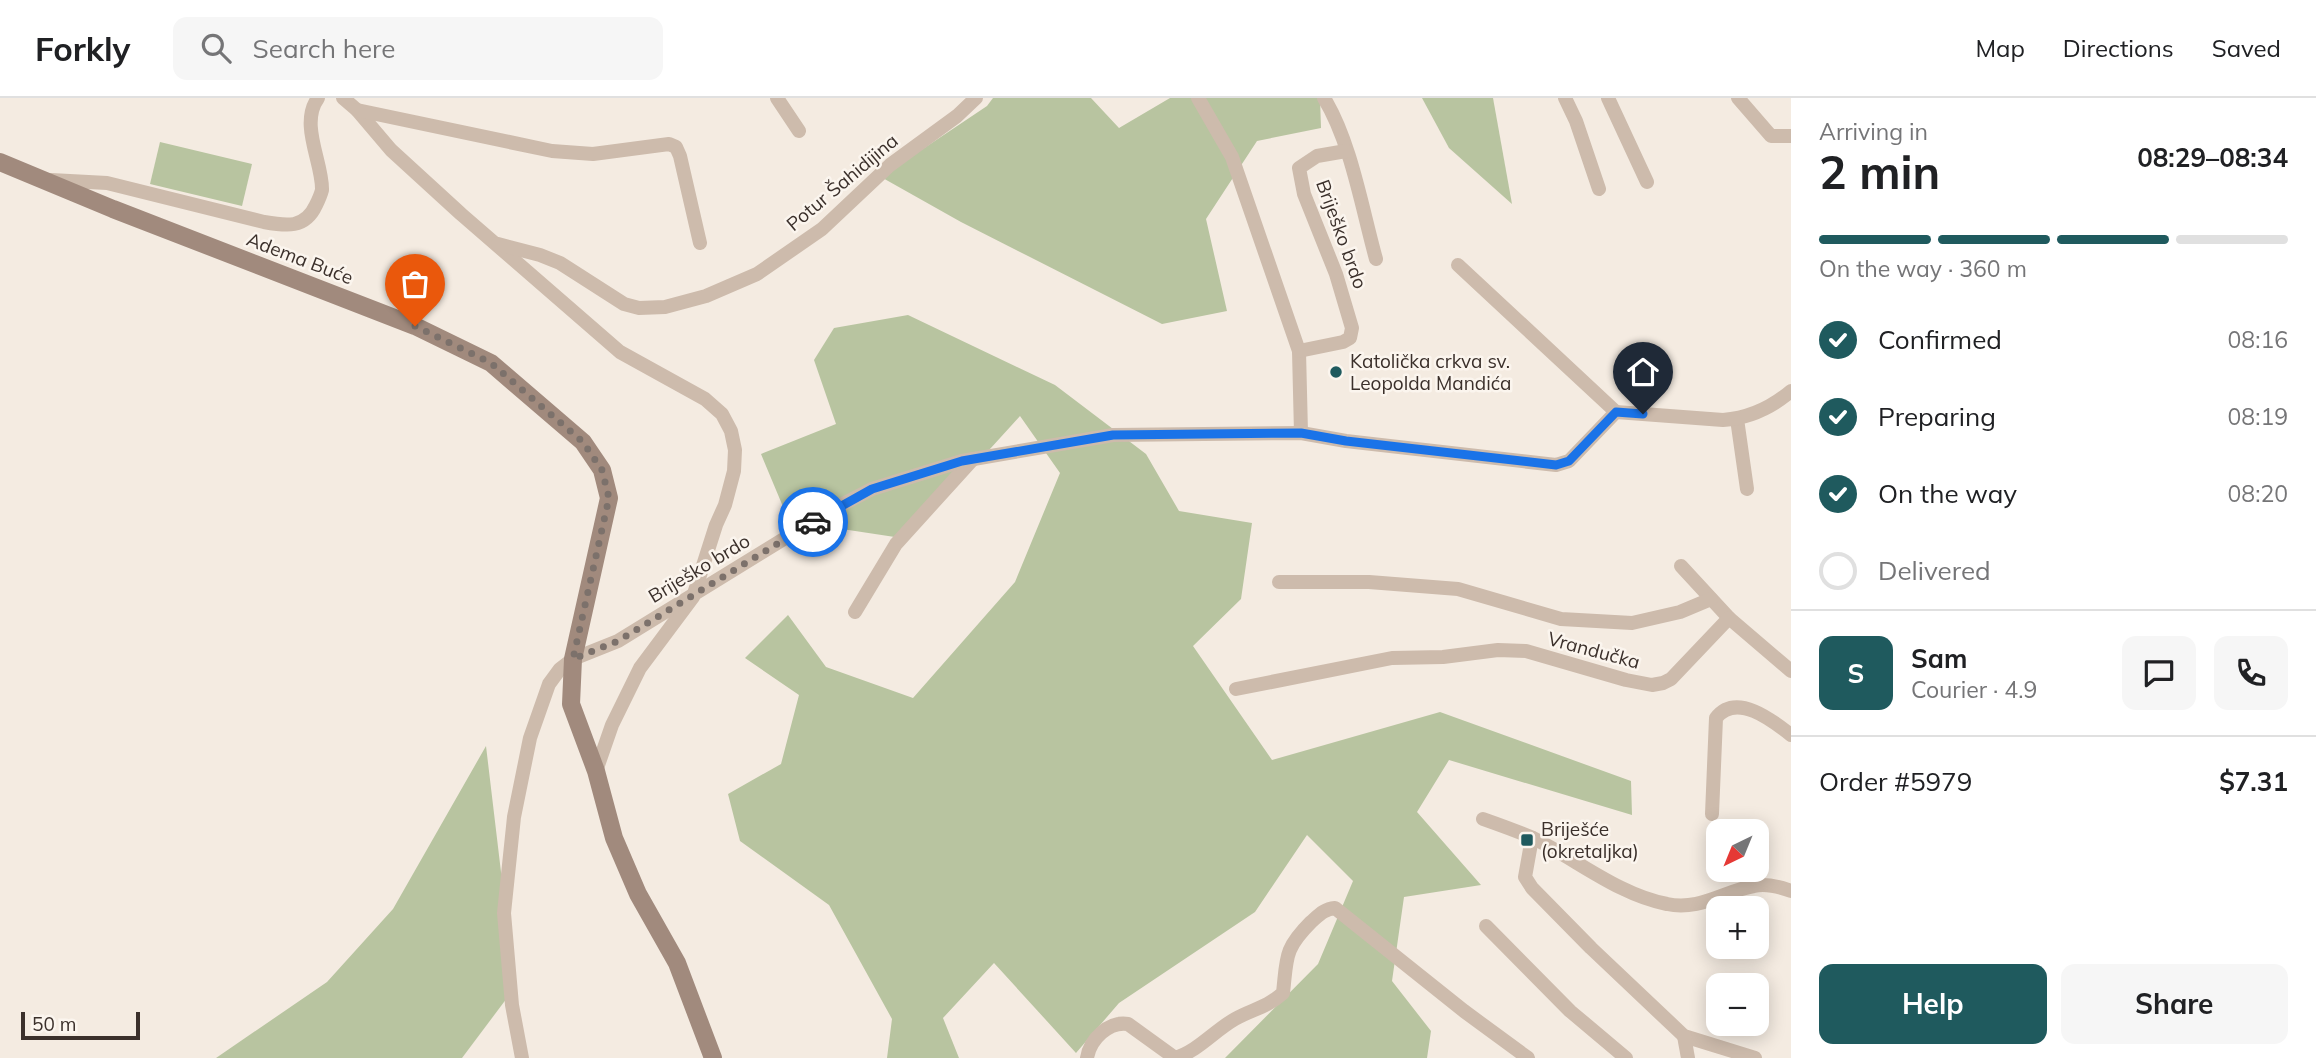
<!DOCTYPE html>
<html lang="en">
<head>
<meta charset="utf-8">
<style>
  :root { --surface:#fff; --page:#f6f6f6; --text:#202124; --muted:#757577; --line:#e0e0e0; --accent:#1f5a5e }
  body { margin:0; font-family:Mulish,sans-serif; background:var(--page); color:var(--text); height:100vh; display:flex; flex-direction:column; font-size:26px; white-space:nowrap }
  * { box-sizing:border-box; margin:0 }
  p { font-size:23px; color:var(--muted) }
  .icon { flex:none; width:38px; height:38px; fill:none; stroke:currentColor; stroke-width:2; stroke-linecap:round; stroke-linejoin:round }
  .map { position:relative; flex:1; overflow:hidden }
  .details { display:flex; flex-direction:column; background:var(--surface); width:525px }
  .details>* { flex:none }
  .needle { width:46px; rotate:223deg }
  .tools { position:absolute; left:1706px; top:721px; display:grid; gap:14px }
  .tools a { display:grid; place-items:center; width:63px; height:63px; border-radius:14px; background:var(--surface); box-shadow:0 4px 18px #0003; font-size:35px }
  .scale { position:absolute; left:21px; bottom:18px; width:119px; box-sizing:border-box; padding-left:7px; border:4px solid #3b302b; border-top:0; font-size:19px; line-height:24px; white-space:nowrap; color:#3b302b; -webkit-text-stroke:5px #fbf5ee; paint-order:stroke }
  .pin { position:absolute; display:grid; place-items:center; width:60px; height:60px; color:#fff; margin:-72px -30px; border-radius:50% 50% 50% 0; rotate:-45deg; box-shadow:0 0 7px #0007 }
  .pin .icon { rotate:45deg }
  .courier { position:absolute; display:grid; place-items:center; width:70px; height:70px; margin:-35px; border:5px solid #1a73e8; border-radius:50%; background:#fff; color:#222; box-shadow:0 2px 9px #0007 }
  .overview em { font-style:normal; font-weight:700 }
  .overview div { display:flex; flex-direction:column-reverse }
  .overview { display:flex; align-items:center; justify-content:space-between; height:119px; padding:0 28px }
  h1 { font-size:46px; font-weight:700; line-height:52px }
  .bar { display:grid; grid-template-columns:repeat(4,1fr); gap:10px 7px; align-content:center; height:84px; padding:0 28px }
  .bar i { height:9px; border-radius:5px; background:var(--line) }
  .bar .current { background:var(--accent) }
  .bar p { grid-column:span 4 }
  .line { display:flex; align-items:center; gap:18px; padding:0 28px; border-top:2px solid var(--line) }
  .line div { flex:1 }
  .round { display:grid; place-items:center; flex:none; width:74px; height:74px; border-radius:14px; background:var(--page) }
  ol { padding:0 28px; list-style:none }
  li { display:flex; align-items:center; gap:21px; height:77px }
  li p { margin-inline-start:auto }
  li .icon { padding:7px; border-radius:50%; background:var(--accent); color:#fff; stroke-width:4 }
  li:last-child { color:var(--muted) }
  li i { width:38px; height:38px; border:4px solid var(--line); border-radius:50% }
  .action { display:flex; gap:14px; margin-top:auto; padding:14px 28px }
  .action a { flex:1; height:80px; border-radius:14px; background:var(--accent); color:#fff; font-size:28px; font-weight:700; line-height:80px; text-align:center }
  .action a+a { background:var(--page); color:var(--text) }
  header { display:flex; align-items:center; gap:42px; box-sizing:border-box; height:98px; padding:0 35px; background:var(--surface); border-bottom:2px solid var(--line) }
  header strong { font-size:33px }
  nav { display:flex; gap:38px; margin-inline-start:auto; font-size:24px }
  .search { width:490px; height:63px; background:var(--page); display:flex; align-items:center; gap:18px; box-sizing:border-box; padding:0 24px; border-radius:14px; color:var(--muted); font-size:26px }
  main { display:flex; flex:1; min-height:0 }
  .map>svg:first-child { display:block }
</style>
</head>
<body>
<header>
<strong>Forkly</strong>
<div class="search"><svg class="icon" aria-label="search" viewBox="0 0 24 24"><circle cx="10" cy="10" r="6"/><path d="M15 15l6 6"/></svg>Search here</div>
<nav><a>Map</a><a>Directions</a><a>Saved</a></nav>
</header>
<main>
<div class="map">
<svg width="1791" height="960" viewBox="0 0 1791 960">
  <rect width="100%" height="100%" fill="#f4ebe1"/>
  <g fill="#b8c4a0">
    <path d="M 993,0 L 1091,0 L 1119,30 L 1170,0 L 1320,0 L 1321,30 L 1257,43 L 1206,121 L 1227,213 L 1162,226 L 961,124 L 881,79 L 987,8 Z"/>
    <path d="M 1422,0 L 1493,0 L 1512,106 L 1449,50 Z"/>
    <path d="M 160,44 L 252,66 L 242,108 L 150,86 Z"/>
    <path d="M 908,217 L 1055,287 L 1146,356 L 1179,413 L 1252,425 L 1241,501 L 1193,548 L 1272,662 L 1440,614 L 1631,683 L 1632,717 L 1449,662 L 1417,714 L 1481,787 L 1404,799 L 1392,883 L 1431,933 L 1427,960 L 1225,960 L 1318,866 L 1353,783 L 1307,737 L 1255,814 L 1119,905 L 1076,955 L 994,865 L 943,920 L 959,960 L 887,960 L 892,921 L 829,807 L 740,743 L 728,696 L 781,666 L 799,597 L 745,560 L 788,517 L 826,569 L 913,600 L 1015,484 L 1060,375 L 1020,318 L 908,441 L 789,423 L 761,356 L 836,326 L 814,262 L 834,230 Z"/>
    <path d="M 486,648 L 506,816 L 507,900 L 462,960 L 216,960 L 327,884 L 393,811 Z"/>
  </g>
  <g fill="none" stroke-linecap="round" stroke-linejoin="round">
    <g stroke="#cdbbac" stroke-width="14">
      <path d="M 343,0 L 357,12 L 391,52 L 461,116 L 620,254 L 705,301 L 722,316 L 731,333 L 735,352 L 734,373 L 725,407 L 716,427 L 693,499 L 640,570 L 612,627 L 596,673"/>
      <path d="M 777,0 L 799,33"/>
      <path d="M 1198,0 L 1232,59 L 1299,253 L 1301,335"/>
      <path d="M 1324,0 C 1351,44 1362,111 1376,161"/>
      <path d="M 1565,0 L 1576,23 L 1599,91"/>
      <path d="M 1608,0 L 1647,84"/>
      <path d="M 1738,0 L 1771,38 L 1791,38"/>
      <path d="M 357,12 L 552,53 L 593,56 L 669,46 L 676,49 L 680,58 L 700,145"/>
      <path d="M 51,82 L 107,85 L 264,124 C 286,128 305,131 316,107 C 318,103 321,96 322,92 C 323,65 299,26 318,0"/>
      <path d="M 498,146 L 540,157 L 560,165 L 624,206 L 639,210 L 665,209 L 706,198 L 757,176 L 822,131 L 890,67 L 957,18 L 976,0"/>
      <path d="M 1458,167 L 1616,314"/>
      <path d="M 1299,253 L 1343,244 L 1350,240 L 1352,230 L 1336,176 L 1304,96 L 1299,70 L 1317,58 L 1346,53"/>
      <path d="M 1737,321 L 1747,391"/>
      <path d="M 1681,468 L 1729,520"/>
      <path d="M 1279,484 L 1369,484 L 1458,491 L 1561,521 L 1632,525 L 1680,514 L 1711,501"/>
      <path d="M 855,514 L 896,446 L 973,361"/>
      <path d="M 1236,591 L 1392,560 L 1443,559 L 1498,552 L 1526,553 L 1626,582 L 1652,587 L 1663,585 L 1671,581 L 1729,520 L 1791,573"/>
      <path d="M 1712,716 L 1716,620 C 1736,594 1772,622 1791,637"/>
      <path d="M 1483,721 C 1500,727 1517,733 1533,740 C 1576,761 1619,797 1667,806 C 1700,813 1724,793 1754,788 C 1766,785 1780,789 1791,793"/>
      <path d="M 1532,740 L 1525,779 L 1532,790 L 1591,850 L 1684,938 L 1755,960"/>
      <path d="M 1486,828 L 1570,913 L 1626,960"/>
      <path d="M 1684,938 L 1688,960"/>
      <path d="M 522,960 L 512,907 L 504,815 L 514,719 L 530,640 L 549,586 L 560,571 L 573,561 L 618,543 L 826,415 L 872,391 L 962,363 L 1113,337 L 1301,335 L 1346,343 L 1556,367 L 1569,363 L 1616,314 L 1723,322 C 1749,320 1771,310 1791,293"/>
      <path d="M 1087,960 C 1090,941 1109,923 1128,926 L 1175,960 C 1198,953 1214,933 1235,921 C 1253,911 1266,910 1283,895 C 1287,859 1284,851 1311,824 C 1319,817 1324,811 1335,810 L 1464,913 L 1528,960"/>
    </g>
    <path stroke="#a18a7d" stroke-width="18" d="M 0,64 L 113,111 L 415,228 L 491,265 L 583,344 L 602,372 L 609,400 L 573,561 L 571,606 L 596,673 L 614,740 L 638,796 L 677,865 L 713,960"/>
  </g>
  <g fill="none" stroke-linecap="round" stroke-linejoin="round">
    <path stroke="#7c716b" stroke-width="7" stroke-dasharray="0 12.6" d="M 415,228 L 491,265 L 583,344 L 602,372 L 609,400 L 573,561 L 618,543 L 813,424"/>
    <path stroke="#1a73e8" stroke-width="9" d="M 813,424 L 872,391 L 962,363 L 1113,337 L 1301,335 L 1346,343 L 1556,367 L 1569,363 L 1616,314 L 1643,316"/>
  </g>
  <g fill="#1f5a5e" stroke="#fbf5ee" stroke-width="2.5">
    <circle cx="1336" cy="274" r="7"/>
    <rect x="1520" y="735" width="14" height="14" rx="3.5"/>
  </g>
  <g text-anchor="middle" stroke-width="5" stroke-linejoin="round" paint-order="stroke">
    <g font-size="19" fill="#3b302b" stroke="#fbf5ee">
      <text transform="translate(842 84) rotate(-40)" y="7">Potur Šahidijina</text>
      <text transform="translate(1342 136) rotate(70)" y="7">Briješko brdo</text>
      <text transform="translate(300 160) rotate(21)" y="7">Adema Buće</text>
      <text transform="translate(699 470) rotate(-31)" y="7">Briješko brdo</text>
      <text transform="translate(1594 552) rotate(15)" y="7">Vrandučka</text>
    </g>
    <g font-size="19" fill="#3b302b" stroke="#fbf5ee" text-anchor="start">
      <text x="1350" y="270">Katolička crkva sv.<tspan x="1350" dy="22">Leopolda Mandića</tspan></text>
      <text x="1541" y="738">Briješće<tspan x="1541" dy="22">(okretaljka)</tspan></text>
    </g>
  </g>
</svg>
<div class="tools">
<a><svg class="needle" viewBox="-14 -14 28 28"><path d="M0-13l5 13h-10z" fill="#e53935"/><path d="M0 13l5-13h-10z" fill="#757577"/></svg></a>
<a>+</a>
<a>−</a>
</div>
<div class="scale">50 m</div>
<div class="pin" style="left:415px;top:228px;background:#ea580c"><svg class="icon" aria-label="bag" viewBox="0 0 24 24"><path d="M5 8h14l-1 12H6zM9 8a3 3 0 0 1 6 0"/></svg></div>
<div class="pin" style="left:1643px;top:316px;background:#1f2937"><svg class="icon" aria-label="home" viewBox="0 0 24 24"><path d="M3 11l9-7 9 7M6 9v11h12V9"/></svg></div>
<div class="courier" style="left:813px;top:424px"><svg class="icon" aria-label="car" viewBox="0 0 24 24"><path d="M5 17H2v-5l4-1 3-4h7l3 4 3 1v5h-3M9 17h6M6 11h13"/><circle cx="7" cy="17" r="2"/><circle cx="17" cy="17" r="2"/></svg></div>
</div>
<section class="details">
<div class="overview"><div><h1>2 min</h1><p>Arriving in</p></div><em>08:29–08:34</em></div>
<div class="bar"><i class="current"></i><i class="current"></i><i class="current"></i><i></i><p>On the way · 360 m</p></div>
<ol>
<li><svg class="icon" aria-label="check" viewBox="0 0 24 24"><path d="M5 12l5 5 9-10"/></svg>Confirmed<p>08:16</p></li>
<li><svg class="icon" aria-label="check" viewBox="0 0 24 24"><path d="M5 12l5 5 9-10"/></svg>Preparing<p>08:19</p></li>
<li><svg class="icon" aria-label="check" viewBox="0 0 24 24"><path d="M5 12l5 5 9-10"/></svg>On the way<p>08:20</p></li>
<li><i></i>Delivered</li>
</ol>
<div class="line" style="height:126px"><b class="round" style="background:var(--accent);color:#fff">S</b><div><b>Sam</b><p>Courier · 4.9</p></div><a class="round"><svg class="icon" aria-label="chat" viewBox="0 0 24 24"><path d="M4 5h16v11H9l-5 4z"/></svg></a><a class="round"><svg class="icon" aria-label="phone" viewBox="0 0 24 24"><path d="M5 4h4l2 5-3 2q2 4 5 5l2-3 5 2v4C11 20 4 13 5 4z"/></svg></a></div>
<div class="line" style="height:91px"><div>Order #5979</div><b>$7.31</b></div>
<div class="action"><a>Help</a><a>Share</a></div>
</section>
</main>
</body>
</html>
